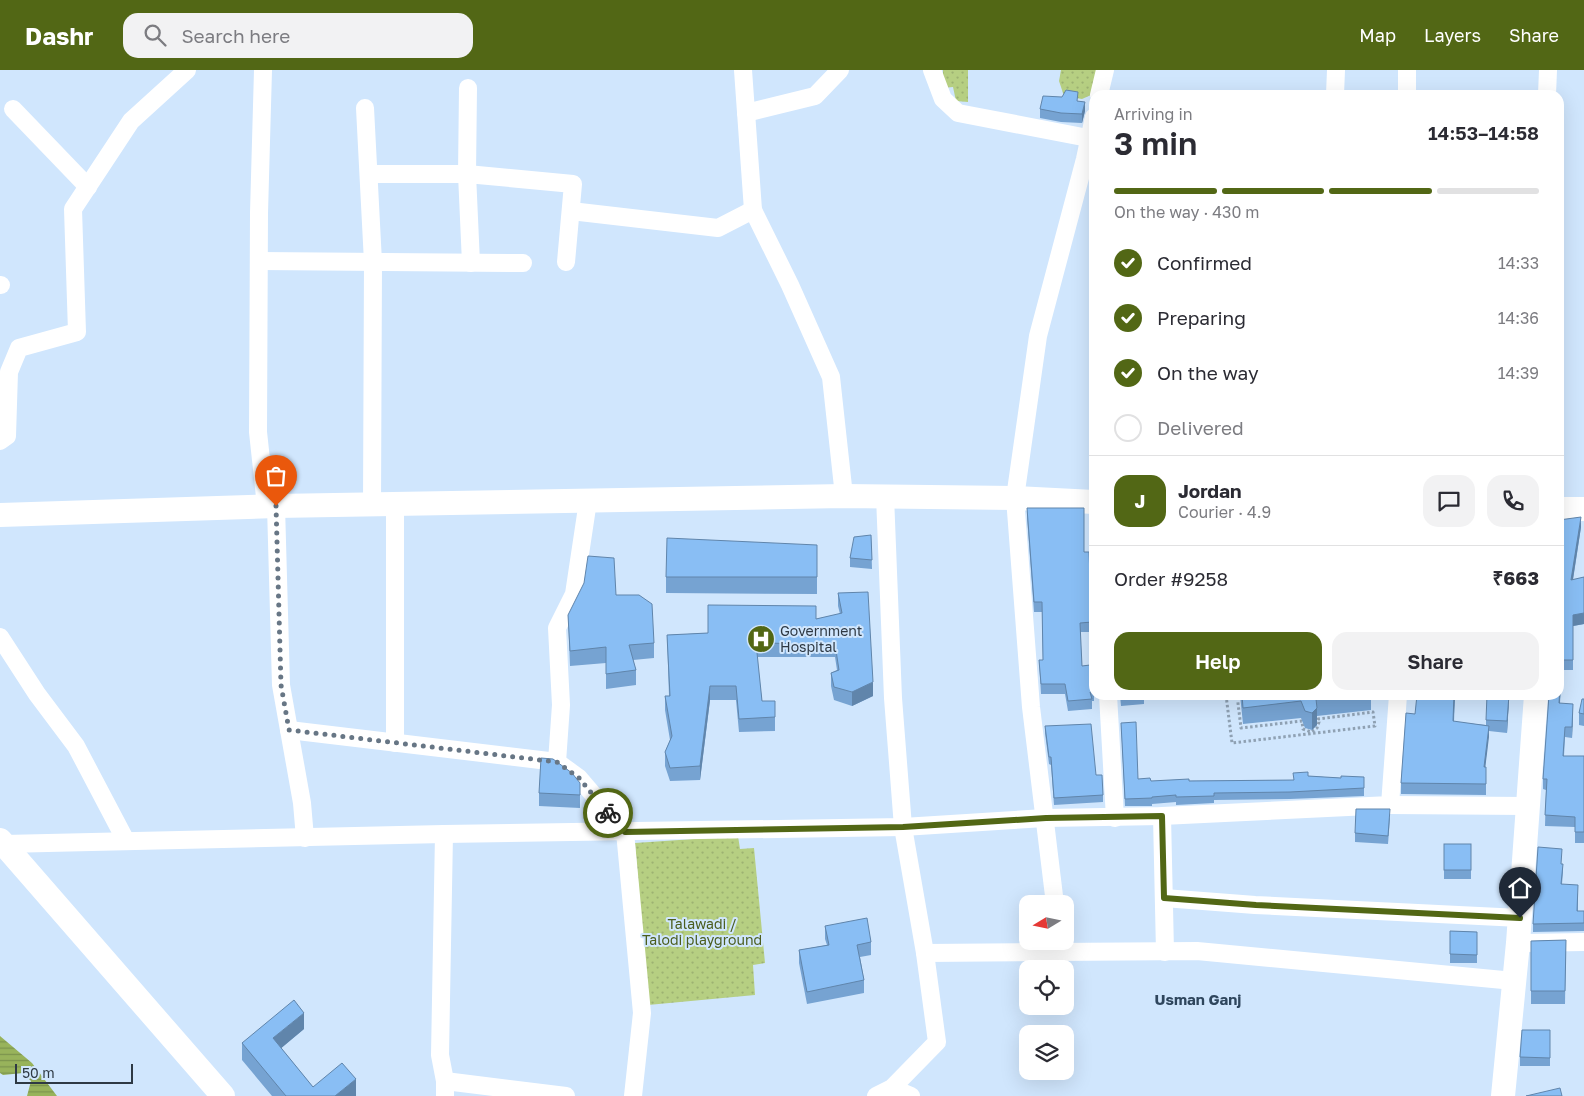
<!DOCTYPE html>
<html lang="en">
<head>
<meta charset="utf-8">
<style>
  :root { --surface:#fff; --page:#f2f2f3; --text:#2b2b33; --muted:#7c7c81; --line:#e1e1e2; --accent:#526715 }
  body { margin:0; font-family:"Golos Text",sans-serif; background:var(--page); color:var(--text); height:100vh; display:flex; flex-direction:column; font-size:19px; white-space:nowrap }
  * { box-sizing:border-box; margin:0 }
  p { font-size:16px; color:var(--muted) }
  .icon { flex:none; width:28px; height:28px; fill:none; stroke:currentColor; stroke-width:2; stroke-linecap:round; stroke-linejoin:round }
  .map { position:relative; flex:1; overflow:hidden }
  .sheet { position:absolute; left:1089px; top:20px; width:475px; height:610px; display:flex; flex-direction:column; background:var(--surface); border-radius:15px; box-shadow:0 5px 20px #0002 }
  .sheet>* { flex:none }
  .needle { width:32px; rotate:260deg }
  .tools { position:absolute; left:1019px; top:825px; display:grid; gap:10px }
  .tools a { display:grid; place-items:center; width:55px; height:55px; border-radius:10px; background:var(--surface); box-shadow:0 5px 20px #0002; font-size:25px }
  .scale { position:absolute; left:15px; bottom:12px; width:118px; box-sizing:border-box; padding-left:5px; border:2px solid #2e3944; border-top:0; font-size:14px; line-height:18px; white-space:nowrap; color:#2e3944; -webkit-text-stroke:4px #d0e6fd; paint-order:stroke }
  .pin { position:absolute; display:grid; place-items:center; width:42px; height:42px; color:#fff; margin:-51px -21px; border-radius:50% 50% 50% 0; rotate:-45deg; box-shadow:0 0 5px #0007 }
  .pin .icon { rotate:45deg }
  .courier { position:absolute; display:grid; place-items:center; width:50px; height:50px; margin:-25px; border:4px solid #526715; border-radius:50%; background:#fff; color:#222; box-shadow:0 1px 6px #0007 }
  .head em { font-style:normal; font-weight:600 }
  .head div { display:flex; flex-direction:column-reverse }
  .head { display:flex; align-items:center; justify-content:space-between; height:85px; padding:0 25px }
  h1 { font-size:32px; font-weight:600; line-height:38px }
  .bar { display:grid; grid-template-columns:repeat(4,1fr); gap:8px 5px; align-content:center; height:60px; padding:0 25px }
  .bar i { height:6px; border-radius:4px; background:var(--line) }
  .bar .selected { background:var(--accent) }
  .bar p { grid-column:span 4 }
  .line { display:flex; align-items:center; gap:12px; padding:0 25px; border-top:1px solid var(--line) }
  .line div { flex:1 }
  .round { display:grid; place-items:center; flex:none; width:52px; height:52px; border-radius:15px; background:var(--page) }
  ol { padding:0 25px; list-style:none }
  li { display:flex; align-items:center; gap:15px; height:55px }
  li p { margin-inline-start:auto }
  li .icon { padding:5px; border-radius:50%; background:var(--accent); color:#fff; stroke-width:4 }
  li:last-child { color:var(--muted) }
  li i { width:28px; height:28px; border:2px solid var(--line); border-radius:50% }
  .cta { display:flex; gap:10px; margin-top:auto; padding:10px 25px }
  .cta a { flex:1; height:58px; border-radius:15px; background:var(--accent); color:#fff; font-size:20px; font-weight:600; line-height:58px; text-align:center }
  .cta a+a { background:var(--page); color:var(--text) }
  header { display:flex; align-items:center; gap:30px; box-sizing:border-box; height:70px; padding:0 25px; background:var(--accent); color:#fff }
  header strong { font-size:24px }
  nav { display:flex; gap:28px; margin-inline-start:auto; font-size:18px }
  .search { width:350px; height:45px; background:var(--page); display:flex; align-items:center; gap:12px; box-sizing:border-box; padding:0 18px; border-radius:15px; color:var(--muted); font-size:19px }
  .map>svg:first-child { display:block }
</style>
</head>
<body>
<header>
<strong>Dashr</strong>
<div class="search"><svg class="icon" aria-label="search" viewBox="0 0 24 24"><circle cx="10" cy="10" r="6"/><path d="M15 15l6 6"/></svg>Search here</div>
<nav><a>Map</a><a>Layers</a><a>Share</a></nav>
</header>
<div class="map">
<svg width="1584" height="1026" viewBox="0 0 1584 1026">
  <defs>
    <pattern id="grass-dots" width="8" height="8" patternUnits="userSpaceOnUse" patternTransform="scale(1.25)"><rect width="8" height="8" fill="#b6cf82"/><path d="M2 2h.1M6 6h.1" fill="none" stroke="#9db272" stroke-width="1.8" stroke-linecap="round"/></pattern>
    <pattern id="water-rules" width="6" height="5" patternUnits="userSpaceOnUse" patternTransform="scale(1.25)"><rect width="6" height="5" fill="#98b35b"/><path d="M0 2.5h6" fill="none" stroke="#7c934d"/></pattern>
  </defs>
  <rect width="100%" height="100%" fill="#d0e6fd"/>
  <g fill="url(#grass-dots)">
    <path d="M 943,0 L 968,0 L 968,32 L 956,31 L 953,17 L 943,18 Z"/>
    <path d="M 1061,0 L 1098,0 L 1091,25 L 1082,29 L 1064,26 L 1059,11 Z"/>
    <path d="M 738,766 L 740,779 L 754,778 L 765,893 L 753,895 L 755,925 L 648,935 L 635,773 Z"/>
  </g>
  <path fill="url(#water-rules)" d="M 0,966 L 32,993 L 57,1026 L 27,1026 L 31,1011 L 23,1003 L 3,1005 L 0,1003 Z"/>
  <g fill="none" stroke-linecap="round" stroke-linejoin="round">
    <path stroke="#8fa1b3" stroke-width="3" stroke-dasharray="2.5 2.5" stroke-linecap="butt" d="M 1226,625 L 1232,673 L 1375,656 L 1373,642 L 1318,649 L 1319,652 L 1317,658 L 1311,662 L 1303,659 L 1302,651 L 1241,658 L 1237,625"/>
    <g stroke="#fff" stroke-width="18">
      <path d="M 263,0 L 259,143 L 258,362 L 266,436"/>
      <path d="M 743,0 L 753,140 L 790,215 L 831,307 L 844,426"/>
      <path d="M 932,0 L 943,29 L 958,43 L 1088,68"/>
      <path d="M 1099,25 L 1105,0"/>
      <path d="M 1335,25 L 1336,0"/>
      <path d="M 1407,25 L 1407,0"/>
      <path d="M 1547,25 L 1548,0"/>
      <path d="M 365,38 L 373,192 L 372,434"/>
      <path d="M 13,39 L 88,117"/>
      <path d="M 746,43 L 815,26 L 840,0"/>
      <path d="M 369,104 L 467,104 L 468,18"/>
      <path d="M 571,141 L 718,158 L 753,140"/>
      <path d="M 259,191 L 523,193"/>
      <path d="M 471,193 L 467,104 L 573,114 L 566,192"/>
      <path d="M 0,215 L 1,215"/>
      <path d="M 0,371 L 7,366 L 9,302 L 19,278 L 77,262 L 73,139 L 131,51 L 187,0"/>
      <path d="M 395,434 L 395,673"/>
      <path d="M 276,436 L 281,615 L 302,733 L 305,768"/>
      <path d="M 0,567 L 37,624 L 76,676 L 126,771"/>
      <path d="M 1108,625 L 1115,748"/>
      <path d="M 289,660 L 557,692 L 561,635 L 557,558 L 574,524 L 588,431"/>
      <path d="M 557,692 L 579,708 L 625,762 L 642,943 L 633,1026"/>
      <path d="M 1390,735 L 1528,736"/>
      <path d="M 1162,746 L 1165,882"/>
      <path d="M 444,764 L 440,985 L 445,1011 L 445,1026"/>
      <path d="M 4,774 L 444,764 L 903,757 L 1045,748 L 1162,746 L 1390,735 L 1398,625"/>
      <path d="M 1164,828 L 1255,835 L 1520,848"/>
      <path d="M 1055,834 L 1031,637 L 1015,428 L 1038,266 L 1085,89 L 1094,47"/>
      <path d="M 1518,873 L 1584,872"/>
      <path d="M 925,883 L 1197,881 L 1514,911"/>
      <path d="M 445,1011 L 566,1026"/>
      <path d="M 892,1018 L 911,1026"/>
      <path d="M 876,1026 L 892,1018 L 937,972 L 925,883 L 903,757 L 893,628 L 885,426"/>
    </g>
    <g stroke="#fff" stroke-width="24">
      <path d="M 1559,439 L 1584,439"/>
      <path d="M 0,445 L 276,436 L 844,426 L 1015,428 L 1094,432"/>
      <path d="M 0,770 L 223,1026"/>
      <path d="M 1503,1026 L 1518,873 L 1536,625"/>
    </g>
  </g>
  <g fill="#76a3d2">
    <path d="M 1078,31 L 1085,41 L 1082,53 L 1061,52 L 1040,48 L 1040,39 Z"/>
    <path d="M 1027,438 L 1084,482 L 1092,552 L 1092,562 L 1080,562 L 1082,596 L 1094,619 L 1094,631 L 1092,631 L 1092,639 L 1068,641 L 1065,624 L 1041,624 L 1039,590 L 1043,590 L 1042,542 L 1034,542 L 1027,447 Z"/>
    <path d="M 1559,450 L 1581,457 L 1573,510 L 1584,507 L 1584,554 L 1573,556 L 1573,600 L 1562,600 L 1560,633 L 1573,645 L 1572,668 L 1565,667 L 1564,686 L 1584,686 L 1584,773 L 1575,773 L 1575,757 L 1545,756 L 1546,720 L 1543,719 L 1543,709 L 1549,625 Z"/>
    <path d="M 871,465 L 872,499 L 850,497 L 850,488 Z"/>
    <path d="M 817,475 L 817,524 L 666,523 L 666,507 Z"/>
    <path d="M 838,523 L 873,626 L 852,636 L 834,630 L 831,616 L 831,603 L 837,600 L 835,587 L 757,587 L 762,631 L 775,631 L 775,661 L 739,662 L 736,630 L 710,630 L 700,710 L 670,711 L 665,696 L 665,682 L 670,670 L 665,640 L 665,626 L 669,626 L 667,565 L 708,563 L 816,549 L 840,544 L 838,536 Z"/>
    <path d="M 616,525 L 654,573 L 654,588 L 633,590 L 636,600 L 636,615 L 606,619 L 606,593 L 570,596 L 568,545 Z"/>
    <path d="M 1120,625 L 1144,625 L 1144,634 L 1121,636 Z"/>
    <path d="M 1240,625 L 1371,625 L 1371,640 L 1317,646 L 1317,655 L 1312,660 L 1305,658 L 1301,648 L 1243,654 Z"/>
    <path d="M 1455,625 L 1454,652 L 1486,655 L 1486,650 L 1509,625 L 1507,663 L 1489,661 L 1485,697 L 1486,697 L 1486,725 L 1401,724 L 1401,713 L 1415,644 Z"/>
    <path d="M 1584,629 L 1584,656 L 1579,655 L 1579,643 Z"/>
    <path d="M 1121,653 L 1138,709 L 1151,711 L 1293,710 L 1308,706 L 1341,708 L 1364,707 L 1364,726 L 1290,729 L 1214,730 L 1214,733 L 1176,735 L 1176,732 L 1152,734 L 1152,736 L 1125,736 Z"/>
    <path d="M 1045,656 L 1096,705 L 1103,725 L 1103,732 L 1054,735 L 1051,695 L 1049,694 L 1045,663 Z"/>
    <path d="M 580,713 L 580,738 L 539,736 L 539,723 Z"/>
    <path d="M 1390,748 L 1388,774 L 1355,772 L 1355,763 Z"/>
    <rect x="1444" y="774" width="27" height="35"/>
    <path d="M 1562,794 L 1563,802 L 1562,814 L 1578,824 L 1578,841 L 1584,841 L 1584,861 L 1533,862 L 1533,854 Z"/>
    <path d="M 825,856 L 871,872 L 871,885 L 860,887 L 864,910 L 864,923 L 807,934 L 799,893 L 799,880 L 827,875 L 825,869 Z"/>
    <path d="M 1450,861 L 1477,862 L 1477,893 L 1450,893 Z"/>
    <path d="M 1566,870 L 1565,934 L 1531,934 L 1531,871 Z"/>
    <path d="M 304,959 L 281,978 L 313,1017 L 356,1026 L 272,1026 L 242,990 L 242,973 Z"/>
    <path d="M 1550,960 L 1550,996 L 1520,996 L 1520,987 Z"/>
  </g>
  <g fill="#6085ab">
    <path d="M 1085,32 L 1085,41 L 1082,53 L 1082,44 Z"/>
    <path d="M 1581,447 L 1581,457 L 1571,521 L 1571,510 Z"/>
    <path d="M 1584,543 L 1584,554 L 1573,556 L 1573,600 L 1573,545 Z"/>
    <path d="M 1562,590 L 1562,600 L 1559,644 L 1559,633 Z"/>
    <path d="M 873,612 L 873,626 L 852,636 L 852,622 Z"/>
    <path d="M 710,616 L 710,630 L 700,710 L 700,696 Z"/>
    <path d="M 1454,625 L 1455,625 L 1453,663 L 1453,651 Z"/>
    <path d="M 1509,625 L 1509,631 L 1507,663 L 1507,651 Z"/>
    <path d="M 1573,634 L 1573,645 L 1572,668 L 1572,657 Z"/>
    <path d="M 1317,638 L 1317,655 L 1312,660 L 1312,643 Z"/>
    <path d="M 1489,656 L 1489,667 L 1484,708 L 1484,697 Z"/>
    <path d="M 304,943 L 304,959 L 273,985 L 273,968 Z"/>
    <path d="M 356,1009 L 356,1026 L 335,1026 Z"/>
  </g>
  <g fill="#89bef4" stroke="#6085ab">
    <path d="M 1066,20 L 1078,22 L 1077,31 L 1085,32 L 1082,44 L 1061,43 L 1040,39 L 1043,26 L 1062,27 Z"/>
    <path d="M 1027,438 L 1084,438 L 1084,482 L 1089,482 L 1092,552 L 1080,553 L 1082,596 L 1090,595 L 1094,619 L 1094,622 L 1090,622 L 1092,629 L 1068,631 L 1065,614 L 1041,614 L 1039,590 L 1043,590 L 1042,532 L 1034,532 Z"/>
    <path d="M 1581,447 L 1571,510 L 1584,507 L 1584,543 L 1573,545 L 1573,590 L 1562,590 L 1559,633 L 1573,634 L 1572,657 L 1565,657 L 1563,686 L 1584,686 L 1584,762 L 1575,762 L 1575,747 L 1545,745 L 1547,709 L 1543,709 L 1549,625 L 1559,625 L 1559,450 Z"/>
    <path d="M 871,465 L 872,490 L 850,488 L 854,467 Z"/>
    <path d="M 667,468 L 817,475 L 817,507 L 666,507 Z"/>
    <path d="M 588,486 L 614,488 L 616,525 L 639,525 L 652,534 L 654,573 L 629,575 L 636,600 L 606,604 L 606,577 L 570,581 L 568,545 L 584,513 Z"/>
    <path d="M 868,522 L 873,612 L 852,622 L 834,617 L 831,603 L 839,600 L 835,574 L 756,573 L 762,631 L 775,631 L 775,647 L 739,649 L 736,616 L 710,616 L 700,696 L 670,698 L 665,682 L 672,666 L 665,626 L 670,626 L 667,565 L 708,563 L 708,535 L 816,536 L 816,549 L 842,543 L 838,523 Z"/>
    <path d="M 1242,625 L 1358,625 L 1316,629 L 1317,638 L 1312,643 L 1305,641 L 1301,631 L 1243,638 Z"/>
    <path d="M 1417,625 L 1454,625 L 1453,651 L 1489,656 L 1484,697 L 1486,697 L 1486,714 L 1401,713 L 1406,643 L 1415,644 Z"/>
    <path d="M 1487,625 L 1509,625 L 1507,651 L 1486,650 Z"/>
    <path d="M 1582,629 L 1584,629 L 1584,644 L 1579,643 Z"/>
    <path d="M 1136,652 L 1138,709 L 1150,708 L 1151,711 L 1189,709 L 1189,711 L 1294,710 L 1293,703 L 1308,702 L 1308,706 L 1341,708 L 1341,706 L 1364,707 L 1364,718 L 1290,722 L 1214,723 L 1214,726 L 1176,727 L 1176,725 L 1152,727 L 1152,728 L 1125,729 L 1121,653 Z"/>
    <path d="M 1091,654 L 1096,705 L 1102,705 L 1103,725 L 1054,728 L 1051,687 L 1049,687 L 1045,656 Z"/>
    <path d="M 541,688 L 553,689 L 572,703 L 580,713 L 580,725 L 539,723 Z"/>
    <path d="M 1356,739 L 1390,739 L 1388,766 L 1355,763 Z"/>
    <rect x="1444" y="774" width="27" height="26"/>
    <path d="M 1538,777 L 1562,779 L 1561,794 L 1563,794 L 1561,814 L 1578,815 L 1577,841 L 1584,841 L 1584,853 L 1533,854 Z"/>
    <path d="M 867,848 L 871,872 L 857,875 L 864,910 L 807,922 L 799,880 L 829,875 L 825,856 Z"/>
    <path d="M 1450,861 L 1477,862 L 1477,885 L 1450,884 Z"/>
    <path d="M 1566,870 L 1565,921 L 1531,921 L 1531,871 Z"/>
    <path d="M 294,930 L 304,943 L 273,968 L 313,1017 L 342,993 L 356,1009 L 335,1026 L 286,1026 L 242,973 Z"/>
    <path d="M 1522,960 L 1550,960 L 1550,988 L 1520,987 Z"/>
    <path d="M 1560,1018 L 1562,1026 L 1526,1026 Z"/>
  </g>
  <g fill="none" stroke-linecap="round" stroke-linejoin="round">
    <path stroke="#677685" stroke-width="5" stroke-dasharray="0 9" d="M 276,436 L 281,615 L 289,660 L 557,692 L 579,708 L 608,743"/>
    <path stroke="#526715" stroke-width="6" d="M 608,743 L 625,762 L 903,757 L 1046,748 L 1162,746 L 1164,828 L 1256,835 L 1520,848"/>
  </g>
  <defs>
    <g id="hospital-disc" transform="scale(1.4375)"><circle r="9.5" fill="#526715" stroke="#d0e6fd"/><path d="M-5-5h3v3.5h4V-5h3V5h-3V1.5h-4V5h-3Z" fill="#fff"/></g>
  </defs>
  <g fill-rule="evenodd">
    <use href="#hospital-disc" x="761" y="569"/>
  </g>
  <g text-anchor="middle" stroke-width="4" stroke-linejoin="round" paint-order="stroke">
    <g font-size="14" fill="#2e3944" stroke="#d0e6fd" text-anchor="start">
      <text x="780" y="566">Government<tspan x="780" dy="16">Hospital</tspan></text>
    </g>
    <g font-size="14" fill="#4b5d1e" stroke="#d0e6fd">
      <text x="702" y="859">Talawadi /<tspan x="702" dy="16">Talodi playground</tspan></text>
    </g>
    <g font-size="15" font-weight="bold" fill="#2f465d" stroke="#d0e6fd">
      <text x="1198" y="935">Usman Ganj</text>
    </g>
  </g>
</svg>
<div class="tools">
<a><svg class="needle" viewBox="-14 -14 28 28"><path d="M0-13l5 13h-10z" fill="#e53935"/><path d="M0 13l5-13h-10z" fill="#7c7c81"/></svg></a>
<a><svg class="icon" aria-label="locate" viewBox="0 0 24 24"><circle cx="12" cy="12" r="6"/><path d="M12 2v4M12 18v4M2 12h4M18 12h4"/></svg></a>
<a><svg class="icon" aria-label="layers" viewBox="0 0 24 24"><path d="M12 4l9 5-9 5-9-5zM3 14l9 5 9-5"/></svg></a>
</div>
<div class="scale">50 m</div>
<div class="pin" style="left:276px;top:436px;background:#ea580c"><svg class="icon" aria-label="bag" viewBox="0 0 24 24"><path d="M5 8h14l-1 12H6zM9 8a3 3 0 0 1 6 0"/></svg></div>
<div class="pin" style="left:1520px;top:848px;background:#1f2937"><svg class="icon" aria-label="home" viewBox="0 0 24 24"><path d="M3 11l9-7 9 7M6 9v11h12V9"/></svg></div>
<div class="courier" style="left:608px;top:743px"><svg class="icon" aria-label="bike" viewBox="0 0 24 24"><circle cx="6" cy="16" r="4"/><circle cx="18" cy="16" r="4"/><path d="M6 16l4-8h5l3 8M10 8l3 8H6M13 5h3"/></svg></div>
<section class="sheet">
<div class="head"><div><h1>3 min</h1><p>Arriving in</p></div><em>14:53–14:58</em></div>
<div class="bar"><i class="selected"></i><i class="selected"></i><i class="selected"></i><i></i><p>On the way · 430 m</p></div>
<ol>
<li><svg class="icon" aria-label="check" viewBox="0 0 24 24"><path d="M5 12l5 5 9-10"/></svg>Confirmed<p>14:33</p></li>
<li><svg class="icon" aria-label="check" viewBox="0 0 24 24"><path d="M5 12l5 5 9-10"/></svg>Preparing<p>14:36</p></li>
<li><svg class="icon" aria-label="check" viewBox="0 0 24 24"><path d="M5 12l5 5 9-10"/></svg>On the way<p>14:39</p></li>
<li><i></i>Delivered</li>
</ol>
<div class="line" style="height:90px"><b class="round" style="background:var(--accent);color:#fff">J</b><div><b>Jordan</b><p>Courier · 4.9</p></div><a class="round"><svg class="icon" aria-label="chat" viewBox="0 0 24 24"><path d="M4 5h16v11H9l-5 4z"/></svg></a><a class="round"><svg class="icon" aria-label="phone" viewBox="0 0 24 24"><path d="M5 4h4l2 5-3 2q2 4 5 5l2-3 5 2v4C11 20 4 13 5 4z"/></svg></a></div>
<div class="line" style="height:65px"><div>Order #9258</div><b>₹663</b></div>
<div class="cta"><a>Help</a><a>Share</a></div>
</section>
</div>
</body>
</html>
